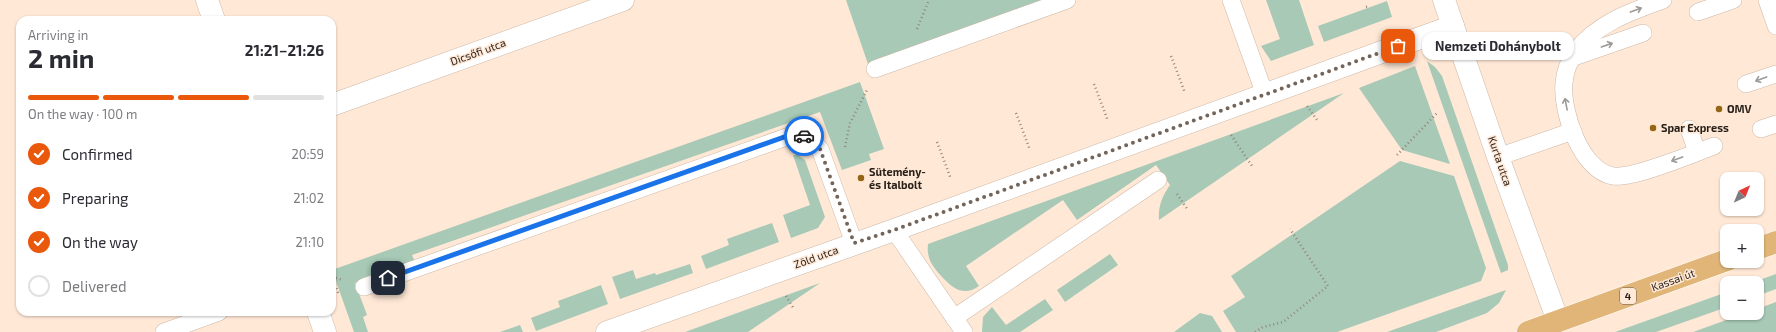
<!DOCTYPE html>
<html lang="en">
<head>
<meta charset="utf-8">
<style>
  :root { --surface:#fff; --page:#f2f2f3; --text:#2b2b33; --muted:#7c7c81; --line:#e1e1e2; --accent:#ea580c }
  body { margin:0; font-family:"Exo 2",sans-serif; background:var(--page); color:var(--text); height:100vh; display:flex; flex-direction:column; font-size:15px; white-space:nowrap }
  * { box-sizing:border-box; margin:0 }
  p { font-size:13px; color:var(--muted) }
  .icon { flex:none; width:22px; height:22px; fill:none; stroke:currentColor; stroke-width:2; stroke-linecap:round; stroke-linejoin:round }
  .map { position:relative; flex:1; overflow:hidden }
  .panel { position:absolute; left:16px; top:16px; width:320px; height:300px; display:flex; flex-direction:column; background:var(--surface); border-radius:12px; box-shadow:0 1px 3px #0004 }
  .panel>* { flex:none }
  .needle { width:26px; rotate:43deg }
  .tools { position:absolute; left:1720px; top:172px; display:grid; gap:8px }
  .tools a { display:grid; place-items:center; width:44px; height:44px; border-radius:8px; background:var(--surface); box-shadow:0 1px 3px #0004; font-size:20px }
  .pin { position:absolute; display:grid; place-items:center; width:34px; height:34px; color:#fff; margin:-17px; border-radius:8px; box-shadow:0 2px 6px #0006 }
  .courier { position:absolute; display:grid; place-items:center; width:40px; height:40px; margin:-20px; border:3px solid #1a73e8; border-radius:50%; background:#fff; color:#222; box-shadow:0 1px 5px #0007 }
  .bubble { position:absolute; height:28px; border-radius:12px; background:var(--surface); box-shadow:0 1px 3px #0004; font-size:13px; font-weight:700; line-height:28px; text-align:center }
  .headline em { font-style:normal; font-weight:700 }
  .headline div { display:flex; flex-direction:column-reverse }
  .headline { display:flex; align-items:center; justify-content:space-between; height:68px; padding:0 12px }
  h1 { font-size:26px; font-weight:700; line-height:30px }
  .bar { display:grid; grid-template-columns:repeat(4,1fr); gap:6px 4px; align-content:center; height:48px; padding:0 12px }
  .bar i { height:5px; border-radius:3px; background:var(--line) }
  .bar .current { background:var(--accent) }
  .bar p { grid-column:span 4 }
  ol { padding:0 12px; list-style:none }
  li { display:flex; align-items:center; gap:12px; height:44px }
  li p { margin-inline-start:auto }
  li .icon { padding:4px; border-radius:50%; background:var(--accent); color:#fff; stroke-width:4 }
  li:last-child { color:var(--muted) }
  li i { width:22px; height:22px; border:2px solid var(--line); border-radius:50% }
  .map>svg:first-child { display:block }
</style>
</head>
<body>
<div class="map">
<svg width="1776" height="332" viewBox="0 0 1776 332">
  <rect width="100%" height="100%" fill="#ffe8d6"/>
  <g fill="#a7c9b6">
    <path d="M 846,0 L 1043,0 L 868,64 Z"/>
    <path d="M 1266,0 L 1299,0 L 1314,45 L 1271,61 L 1261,46 L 1280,39 Z"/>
    <path d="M 1387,1 L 1392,17 L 1324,42 L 1318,26 Z"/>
    <path d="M 1427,61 L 1435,67 L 1442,76 L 1508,265 L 1508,270 L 1501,273 Z"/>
    <path d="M 1415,66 L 1450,164 L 1402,150 L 1359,88 Z"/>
    <path d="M 860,82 L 884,149 L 869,154 L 871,160 L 842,170 L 820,112 L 412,255 L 415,262 L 355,283 L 367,315 L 363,317 L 368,332 L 354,332 L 332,270 Z"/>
    <path d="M 1344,93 L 1159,220 C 1158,207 1162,196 1170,185 L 1156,165 L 1077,220 L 1063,200 L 966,266 L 979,286 C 965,296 955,290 944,279 C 934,268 926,260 928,244 Z"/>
    <path d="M 793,155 L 798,155 L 805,160 L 825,217 L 818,228 L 791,238 L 783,215 L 810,205 Z"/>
    <path d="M 1400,161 L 1454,176 L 1486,268 L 1481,281 L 1337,332 L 1236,332 L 1223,311 L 1245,297 L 1231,276 Z"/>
    <path d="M 772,223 L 779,242 L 706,269 L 701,256 L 729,245 L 727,239 Z"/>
    <path d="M 1110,254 L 1118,265 L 1065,302 L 1057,290 Z"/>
    <path d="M 690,264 L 693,273 L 620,299 L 612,277 L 633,270 L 636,279 L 655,273 L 656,275 Z"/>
    <path d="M 1776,274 L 1776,289 L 1757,296 L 1757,283 L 1751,283 Z"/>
    <path d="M 820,283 L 748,332 L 685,332 Z"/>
    <path d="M 601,285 L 608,304 L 536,331 L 531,318 L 560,307 L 558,301 Z"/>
    <path d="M 1506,290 L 1499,303 L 1487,313 L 1436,332 L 1387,332 Z"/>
    <path d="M 1727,292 L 1727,307 L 1656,332 L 1615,332 Z"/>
    <path d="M 1045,299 L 1053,310 L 1020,332 L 982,332 L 983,317 L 992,307 L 1006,325 Z"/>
    <path d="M 1776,302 L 1776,332 L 1693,332 L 1746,313 L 1757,313 L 1757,309 Z"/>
    <path d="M 1200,313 L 1212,316 L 1222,332 L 1174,332 Z"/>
    <path d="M 520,325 L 523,332 L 500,332 Z"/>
  </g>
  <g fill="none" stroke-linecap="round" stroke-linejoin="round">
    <g stroke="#cdb8a6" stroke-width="18">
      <g id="service">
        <path d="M 1231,0 L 1265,95"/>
        <path d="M 1663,0 C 1630,12 1597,23 1575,52 C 1569,61 1565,72 1564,83 C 1561,111 1581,171 1613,176 C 1633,179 1692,154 1714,146"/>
        <path d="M 1767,0 L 1776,26"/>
        <path d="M 1698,12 L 1733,0"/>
        <path d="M 1571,58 L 1643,33"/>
        <path d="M 875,69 L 1067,0"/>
        <path d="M 1746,84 L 1776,74"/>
        <path d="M 1689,129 L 1697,152"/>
        <path d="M 1761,129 L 1776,124"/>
        <path d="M 1498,157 L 1573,131"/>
        <path d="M 894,230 L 964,332"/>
        <path d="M 364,287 L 792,135 L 808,137 L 820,149 L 854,243"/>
        <path d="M 954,318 L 1158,180"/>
        <path d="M 164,332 L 219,312"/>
      </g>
    </g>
    <g stroke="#cdb8a6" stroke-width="23">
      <g id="minor">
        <path d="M 207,0 L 214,20"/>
        <path d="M 1444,0 L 1498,157 L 1558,321"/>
        <path d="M 332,105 L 623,0"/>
        <path d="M 318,312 L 325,332"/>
        <path d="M 607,332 L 894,230 L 1453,26"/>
      </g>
    </g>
    <g stroke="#fff" stroke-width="23">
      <g id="primary">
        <path d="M 1757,249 L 1776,242"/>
        <path d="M 1528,332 L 1727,260"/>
      </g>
    </g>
    <g stroke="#948578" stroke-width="2.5" stroke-dasharray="1 3" stroke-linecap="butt">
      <path d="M 1366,7 L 1369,6"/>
      <path d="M 917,29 L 929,0"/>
      <path d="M 1171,56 L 1185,93"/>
      <path d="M 1094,84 L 1108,121"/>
      <path d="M 1307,106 L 1317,120"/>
      <path d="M 1016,113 L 1030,150"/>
      <path d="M 1231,135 L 1252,166"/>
      <path d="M 937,142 L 951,179"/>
      <path d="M 845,147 L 850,123 L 867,90"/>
      <path d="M 1397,155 L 1438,112"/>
      <path d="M 1177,194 L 1188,210"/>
      <path d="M 332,277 L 339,295"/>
      <path d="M 332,277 L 343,280"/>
      <path d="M 786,296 L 794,309"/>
      <path d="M 1255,332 L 1263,327 L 1283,322 L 1328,286 L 1290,229"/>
    </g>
    <use href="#service" stroke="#fff" stroke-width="17"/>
    <use href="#minor" stroke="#fff" stroke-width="22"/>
    <use href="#primary" stroke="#e0b577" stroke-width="22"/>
  </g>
  <defs><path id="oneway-shaft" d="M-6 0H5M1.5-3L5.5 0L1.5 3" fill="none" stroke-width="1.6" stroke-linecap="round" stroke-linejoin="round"/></defs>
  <g stroke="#9e9a97">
    <use href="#oneway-shaft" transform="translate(1636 10) rotate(-20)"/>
    <use href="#oneway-shaft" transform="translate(1607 45) rotate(-19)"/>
    <use href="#oneway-shaft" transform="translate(1761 79) rotate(160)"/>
    <use href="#oneway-shaft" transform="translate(1566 104) rotate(-101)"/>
    <use href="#oneway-shaft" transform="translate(1677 159) rotate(160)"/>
  </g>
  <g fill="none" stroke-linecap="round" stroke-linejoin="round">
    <path stroke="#73655a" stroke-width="4" stroke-dasharray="0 7.2" d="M 804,136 L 813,140 L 820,149 L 854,243 L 894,230 L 1398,46"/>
    <path stroke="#1a73e8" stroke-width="5" d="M 388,278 L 787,136 L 798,134 L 804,136"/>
  </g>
  <g fill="#946614" stroke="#ffe8d6" stroke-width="1.5">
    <circle cx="1719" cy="109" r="4"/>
    <circle cx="1653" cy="128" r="4"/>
    <circle cx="861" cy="178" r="4"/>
  </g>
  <g text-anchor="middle" stroke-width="3" stroke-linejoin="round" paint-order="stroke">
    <rect fill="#ffe8d6" stroke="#685b51" stroke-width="1" x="1620" y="288" width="16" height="16" rx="3"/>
    <g font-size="10" font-weight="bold" fill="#271f18">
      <text x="1628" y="300">4</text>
    </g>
    <g font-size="11" fill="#271f18" stroke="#ffe8d6">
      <text transform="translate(478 52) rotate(-20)" y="4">Dicsőfi utca</text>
      <text transform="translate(1500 161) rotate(71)" y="4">Kurta utca</text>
      <text transform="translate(816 257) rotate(-20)" y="4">Zöld utca</text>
      <text transform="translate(1673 280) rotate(-20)" y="4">Kassai út</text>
    </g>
    <g font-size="11" font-weight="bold" fill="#271f18" stroke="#ffe8d6" text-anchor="start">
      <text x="1727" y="113">OMV</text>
      <text x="1661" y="132">Spar Express</text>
      <text x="869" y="176">Sütemény-<tspan x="869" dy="13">és Italbolt</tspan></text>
    </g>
  </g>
</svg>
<div class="tools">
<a><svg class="needle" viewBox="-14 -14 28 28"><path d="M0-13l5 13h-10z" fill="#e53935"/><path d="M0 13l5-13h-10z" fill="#7c7c81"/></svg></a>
<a>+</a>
<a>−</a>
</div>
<div class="pin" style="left:1398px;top:46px;background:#ea580c"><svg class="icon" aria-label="bag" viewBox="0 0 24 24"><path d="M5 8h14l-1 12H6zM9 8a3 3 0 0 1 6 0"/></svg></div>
<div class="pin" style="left:388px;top:278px;background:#1f2937"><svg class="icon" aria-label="home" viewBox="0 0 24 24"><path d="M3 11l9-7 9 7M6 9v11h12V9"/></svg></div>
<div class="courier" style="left:804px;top:136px"><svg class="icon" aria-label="car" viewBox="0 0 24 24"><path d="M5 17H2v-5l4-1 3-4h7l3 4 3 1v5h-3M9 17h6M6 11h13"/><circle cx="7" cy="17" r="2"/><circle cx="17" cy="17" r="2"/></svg></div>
<div class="bubble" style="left:1422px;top:32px;width:152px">Nemzeti Dohánybolt</div>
<section class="panel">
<div class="headline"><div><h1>2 min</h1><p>Arriving in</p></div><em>21:21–21:26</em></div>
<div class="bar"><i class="current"></i><i class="current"></i><i class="current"></i><i></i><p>On the way · 100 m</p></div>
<ol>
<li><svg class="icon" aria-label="check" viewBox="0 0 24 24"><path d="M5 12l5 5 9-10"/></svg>Confirmed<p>20:59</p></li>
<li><svg class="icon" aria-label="check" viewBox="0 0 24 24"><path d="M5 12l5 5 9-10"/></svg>Preparing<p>21:02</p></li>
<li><svg class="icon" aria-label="check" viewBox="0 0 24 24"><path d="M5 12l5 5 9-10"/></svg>On the way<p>21:10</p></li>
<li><i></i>Delivered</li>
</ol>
</section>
</div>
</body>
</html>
